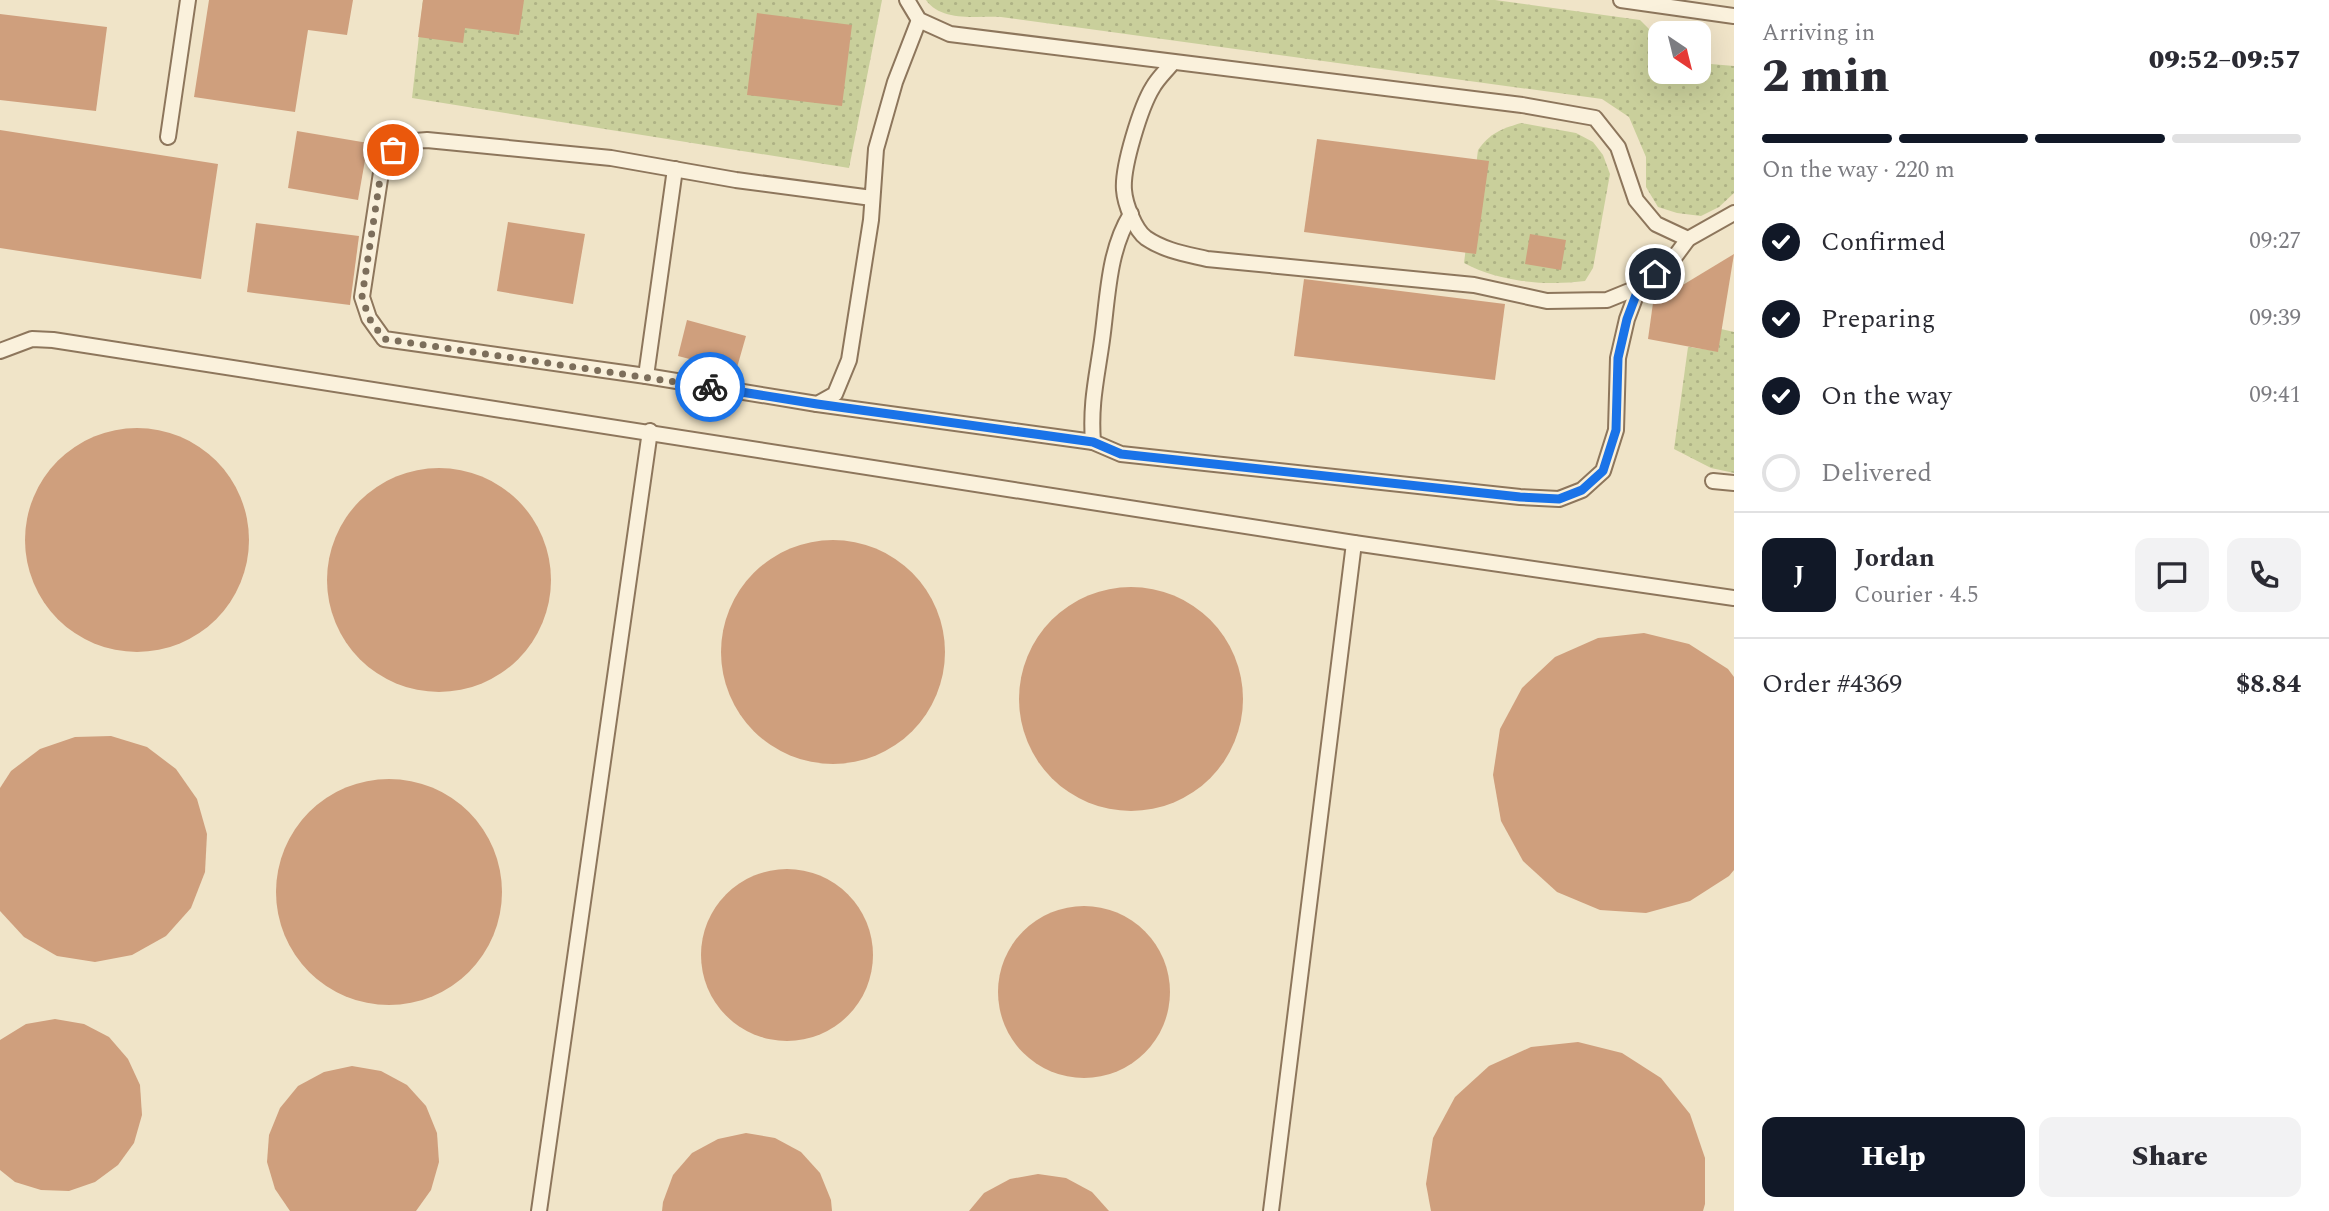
<!DOCTYPE html>
<html lang="en">
<head>
<meta charset="utf-8">
<style>
  :root { --surface:#fff; --page:#f2f2f3; --text:#2b2b33; --muted:#7c7c81; --line:#e1e1e2; --accent:#111827 }
  body { margin:0; font-family:Spectral,serif; background:var(--page); color:var(--text); height:100vh; display:flex; flex-direction:column; font-size:26px; white-space:nowrap }
  * { box-sizing:border-box; margin:0 }
  p { font-size:23px; color:var(--muted) }
  .icon { flex:none; width:38px; height:38px; fill:none; stroke:currentColor; stroke-width:2; stroke-linecap:round; stroke-linejoin:round }
  .map { position:relative; flex:1; overflow:hidden }
  .side { display:flex; flex-direction:column; background:var(--surface); width:595px }
  .side>* { flex:none }
  .needle { width:46px; rotate:145deg }
  .fabs { position:absolute; left:1648px; top:21px; display:grid; gap:14px }
  .fabs a { display:grid; place-items:center; width:63px; height:63px; border-radius:14px; background:var(--surface); box-shadow:0 7px 28px #0002; font-size:35px }
  .pin { position:absolute; display:grid; place-items:center; width:60px; height:60px; color:#fff; margin:-30px; border:4px solid #fff; border-radius:50%; box-shadow:0 2px 7px #0007 }
  .courier { position:absolute; display:grid; place-items:center; width:70px; height:70px; margin:-35px; border:5px solid #1a73e8; border-radius:50%; background:#fff; color:#222; box-shadow:0 2px 9px #0007 }
  .overview em { font-style:normal; font-weight:800 }
  .overview div { display:flex; flex-direction:column-reverse }
  .overview { display:flex; align-items:center; justify-content:space-between; height:119px; padding:0 28px }
  h1 { font-size:46px; font-weight:800; line-height:52px }
  .bar { display:grid; grid-template-columns:repeat(4,1fr); gap:10px 7px; align-content:center; height:84px; padding:0 28px }
  .bar i { height:9px; border-radius:5px; background:var(--line) }
  .bar .active { background:var(--accent) }
  .bar p { grid-column:span 4 }
  .line { display:flex; align-items:center; gap:18px; padding:0 28px; border-top:2px solid var(--line) }
  .line div { flex:1 }
  .round { display:grid; place-items:center; flex:none; width:74px; height:74px; border-radius:14px; background:var(--page) }
  ol { padding:0 28px; list-style:none }
  li { display:flex; align-items:center; gap:21px; height:77px }
  li p { margin-inline-start:auto }
  li .icon { padding:7px; border-radius:50%; background:var(--accent); color:#fff; stroke-width:4 }
  li:last-child { color:var(--muted) }
  li i { width:38px; height:38px; border:4px solid var(--line); border-radius:50% }
  .cta { display:flex; gap:14px; margin-top:auto; padding:14px 28px }
  .cta a { flex:1; height:80px; border-radius:14px; background:var(--accent); color:#fff; font-size:28px; font-weight:800; line-height:80px; text-align:center }
  .cta a+a { background:var(--page); color:var(--text) }
  main { display:flex; flex:1; min-height:0 }
  .map>svg:first-child { display:block }
</style>
</head>
<body>
<main>
<div class="map">
<svg width="1734" height="1211" viewBox="0 0 1734 1211">
  <defs>
    <pattern id="grass-dots" width="8" height="8" patternUnits="userSpaceOnUse" patternTransform="scale(1.75)"><rect width="8" height="8" fill="#c9cf9b"/><path d="M2 2h.1M6 6h.1" fill="none" stroke="#aeb285" stroke-width="1.8" stroke-linecap="round"/></pattern>
  </defs>
  <rect width="100%" height="100%" fill="#f0e4c8"/>
  <g fill="url(#grass-dots)">
    <path d="M 423,0 L 882,0 L 849,168 L 412,98 Z"/>
    <path d="M 926,0 L 1495,0 L 1640,20 L 1661,41 L 1661,72 L 1699,72 L 1699,63 L 1734,66 L 1734,193 L 1719,207 L 1701,216 L 1677,213 L 1658,207 L 1646,187 L 1646,157 L 1629,117 L 1602,99 L 1001,17 C 977,16 941,22 926,0 Z"/>
    <path d="M 1521,123 L 1576,133 L 1593,142 L 1603,155 L 1610,174 L 1593,268 L 1585,281 C 1546,286 1499,282 1464,263 L 1478,150 C 1490,133 1501,129 1521,123 Z"/>
    <path d="M 1721,329 L 1734,332 L 1734,473 L 1711,468 L 1674,449 L 1688,347 L 1718,351 Z"/>
  </g>
  <g fill="#cf9f7d">
    <path d="M 209,0 L 353,0 L 347,35 L 308,30 L 295,112 L 194,97 Z"/>
    <path d="M 423,0 L 524,0 L 519,35 L 465,28 L 463,43 L 418,37 Z"/>
    <path d="M 757,13 L 852,25 L 842,106 L 747,95 Z"/>
    <path d="M 0,14 L 107,27 L 96,111 L 0,100 Z"/>
    <path d="M 0,130 L 218,164 L 201,279 L 0,248 Z"/>
    <path d="M 297,131 L 368,143 L 358,200 L 288,188 Z"/>
    <path d="M 1317,139 L 1489,161 L 1476,254 L 1304,232 Z"/>
    <path d="M 508,222 L 585,234 L 573,304 L 497,291 Z"/>
    <path d="M 256,223 L 359,236 L 350,305 L 247,292 Z"/>
    <path d="M 1530,234 L 1566,240 L 1561,270 L 1525,264 Z"/>
    <path d="M 1734,254 L 1718,352 L 1648,339 L 1653,303 Z"/>
    <path d="M 1304,279 L 1505,304 L 1495,380 L 1294,356 Z"/>
    <path d="M 687,320 L 746,336 L 736,371 L 678,356 Z"/>
    <circle cx="137" cy="540" r="112"/>
    <circle cx="439" cy="580" r="112"/>
    <circle cx="833" cy="652" r="112"/>
    <circle cx="1131" cy="699" r="112"/>
    <path d="M 1644,633 L 1689,644 L 1728,669 L 1734,677 L 1734,870 L 1729,876 L 1690,901 L 1646,913 L 1600,910 L 1557,892 L 1523,861 L 1501,821 L 1493,775 L 1500,729 L 1522,688 L 1555,657 L 1598,638 Z"/>
    <path d="M 111,736 L 147,747 L 176,769 L 197,799 L 207,834 L 205,872 L 191,908 L 166,936 L 132,955 L 95,962 L 57,956 L 24,937 L 0,911 L 0,788 L 11,771 L 40,749 L 75,737 Z"/>
    <circle cx="389" cy="892" r="113"/>
    <circle cx="787" cy="955" r="86"/>
    <circle cx="1084" cy="992" r="86"/>
    <path d="M 55,1019 L 84,1024 L 109,1037 L 128,1059 L 140,1085 L 142,1115 L 134,1143 L 118,1165 L 95,1182 L 69,1191 L 41,1190 L 15,1182 L 0,1170 L 0,1040 L 26,1024 Z"/>
    <path d="M 1578,1042 L 1622,1053 L 1661,1078 L 1690,1114 L 1705,1158 L 1705,1204 L 1703,1211 L 1431,1211 L 1426,1184 L 1433,1138 L 1455,1097 L 1489,1066 L 1531,1047 Z"/>
    <path d="M 352,1066 L 381,1071 L 407,1085 L 426,1106 L 437,1133 L 439,1162 L 431,1190 L 416,1211 L 290,1211 L 275,1189 L 267,1162 L 269,1135 L 280,1108 L 298,1086 L 324,1072 Z"/>
    <path d="M 746,1133 L 775,1138 L 801,1152 L 820,1173 L 831,1200 L 832,1211 L 662,1211 L 663,1202 L 673,1175 L 692,1153 L 718,1139 Z"/>
    <path d="M 1038,1174 L 1066,1178 L 1092,1192 L 1109,1211 L 969,1211 L 984,1193 L 1010,1179 Z"/>
  </g>
  <g fill="none" stroke-linecap="round" stroke-linejoin="round">
    <g stroke="#8d765c" stroke-width="18">
      <g id="service">
        <path d="M 907,0 L 919,20 L 950,34 L 1522,105 L 1595,118 L 1618,147 L 1636,200 L 1656,224 L 1688,239"/>
        <path d="M 1621,0 L 1734,16"/>
        <path d="M 1173,62 C 1167,70 1158,78 1153,87 C 1141,106 1122,167 1124,190 C 1125,204 1135,230 1146,238 C 1165,251 1186,254 1207,259 L 1474,285 L 1547,301 L 1607,300 L 1639,287 L 1671,262 L 1688,239 L 1734,213"/>
        <path d="M 168,137 L 188,0"/>
        <path d="M 872,198 L 736,180 L 611,158 L 427,140 C 403,141 395,147 382,166 L 362,297 L 369,318 L 384,339 L 646,376 L 817,404 L 835,394 L 849,360 L 871,220 L 876,149 L 895,82 L 919,20"/>
        <path d="M 1131,214 C 1108,251 1108,297 1102,340 C 1097,377 1090,403 1093,442 L 1121,454 L 1520,497 L 1559,499 L 1582,490 L 1603,471 L 1616,430 L 1618,358 L 1627,319 L 1639,287"/>
        <path d="M 0,351 L 32,339 L 53,340 L 1354,543 L 1734,598"/>
        <path d="M 646,376 L 675,169"/>
        <path d="M 817,404 L 1093,442"/>
        <path d="M 1713,481 L 1734,483"/>
        <path d="M 539,1211 L 650,431"/>
        <path d="M 1271,1211 L 1354,543"/>
      </g>
    </g>
    <use href="#service" stroke="#faf1dc" stroke-width="14"/>
  </g>
  <g fill="none" stroke-linecap="round" stroke-linejoin="round">
    <path stroke="#7c6e5b" stroke-width="7" stroke-dasharray="0 12.6" d="M 393,150 L 382,166 L 362,297 L 369,318 L 384,339 L 710,387"/>
    <path stroke="#1a73e8" stroke-width="9" d="M 710,387 L 817,404 L 1093,442 L 1121,454 L 1520,497 L 1559,499 L 1582,490 L 1603,471 L 1616,430 L 1618,358 L 1627,319 L 1639,287 L 1655,274"/>
  </g>
</svg>
<div class="fabs">
<a><svg class="needle" viewBox="-14 -14 28 28"><path d="M0-13l5 13h-10z" fill="#e53935"/><path d="M0 13l5-13h-10z" fill="#7c7c81"/></svg></a>
</div>
<div class="pin" style="left:393px;top:150px;background:#ea580c"><svg class="icon" aria-label="bag" viewBox="0 0 24 24"><path d="M5 8h14l-1 12H6zM9 8a3 3 0 0 1 6 0"/></svg></div>
<div class="pin" style="left:1655px;top:274px;background:#1f2937"><svg class="icon" aria-label="home" viewBox="0 0 24 24"><path d="M3 11l9-7 9 7M6 9v11h12V9"/></svg></div>
<div class="courier" style="left:710px;top:387px"><svg class="icon" aria-label="bike" viewBox="0 0 24 24"><circle cx="6" cy="16" r="4"/><circle cx="18" cy="16" r="4"/><path d="M6 16l4-8h5l3 8M10 8l3 8H6M13 5h3"/></svg></div>
</div>
<section class="side">
<div class="overview"><div><h1>2 min</h1><p>Arriving in</p></div><em>09:52–09:57</em></div>
<div class="bar"><i class="active"></i><i class="active"></i><i class="active"></i><i></i><p>On the way · 220 m</p></div>
<ol>
<li><svg class="icon" aria-label="check" viewBox="0 0 24 24"><path d="M5 12l5 5 9-10"/></svg>Confirmed<p>09:27</p></li>
<li><svg class="icon" aria-label="check" viewBox="0 0 24 24"><path d="M5 12l5 5 9-10"/></svg>Preparing<p>09:39</p></li>
<li><svg class="icon" aria-label="check" viewBox="0 0 24 24"><path d="M5 12l5 5 9-10"/></svg>On the way<p>09:41</p></li>
<li><i></i>Delivered</li>
</ol>
<div class="line" style="height:126px"><b class="round" style="background:var(--accent);color:#fff">J</b><div><b>Jordan</b><p>Courier · 4.5</p></div><a class="round"><svg class="icon" aria-label="chat" viewBox="0 0 24 24"><path d="M4 5h16v11H9l-5 4z"/></svg></a><a class="round"><svg class="icon" aria-label="phone" viewBox="0 0 24 24"><path d="M5 4h4l2 5-3 2q2 4 5 5l2-3 5 2v4C11 20 4 13 5 4z"/></svg></a></div>
<div class="line" style="height:91px"><div>Order #4369</div><b>$8.84</b></div>
<div class="cta"><a>Help</a><a>Share</a></div>
</section>
</main>
</body>
</html>
